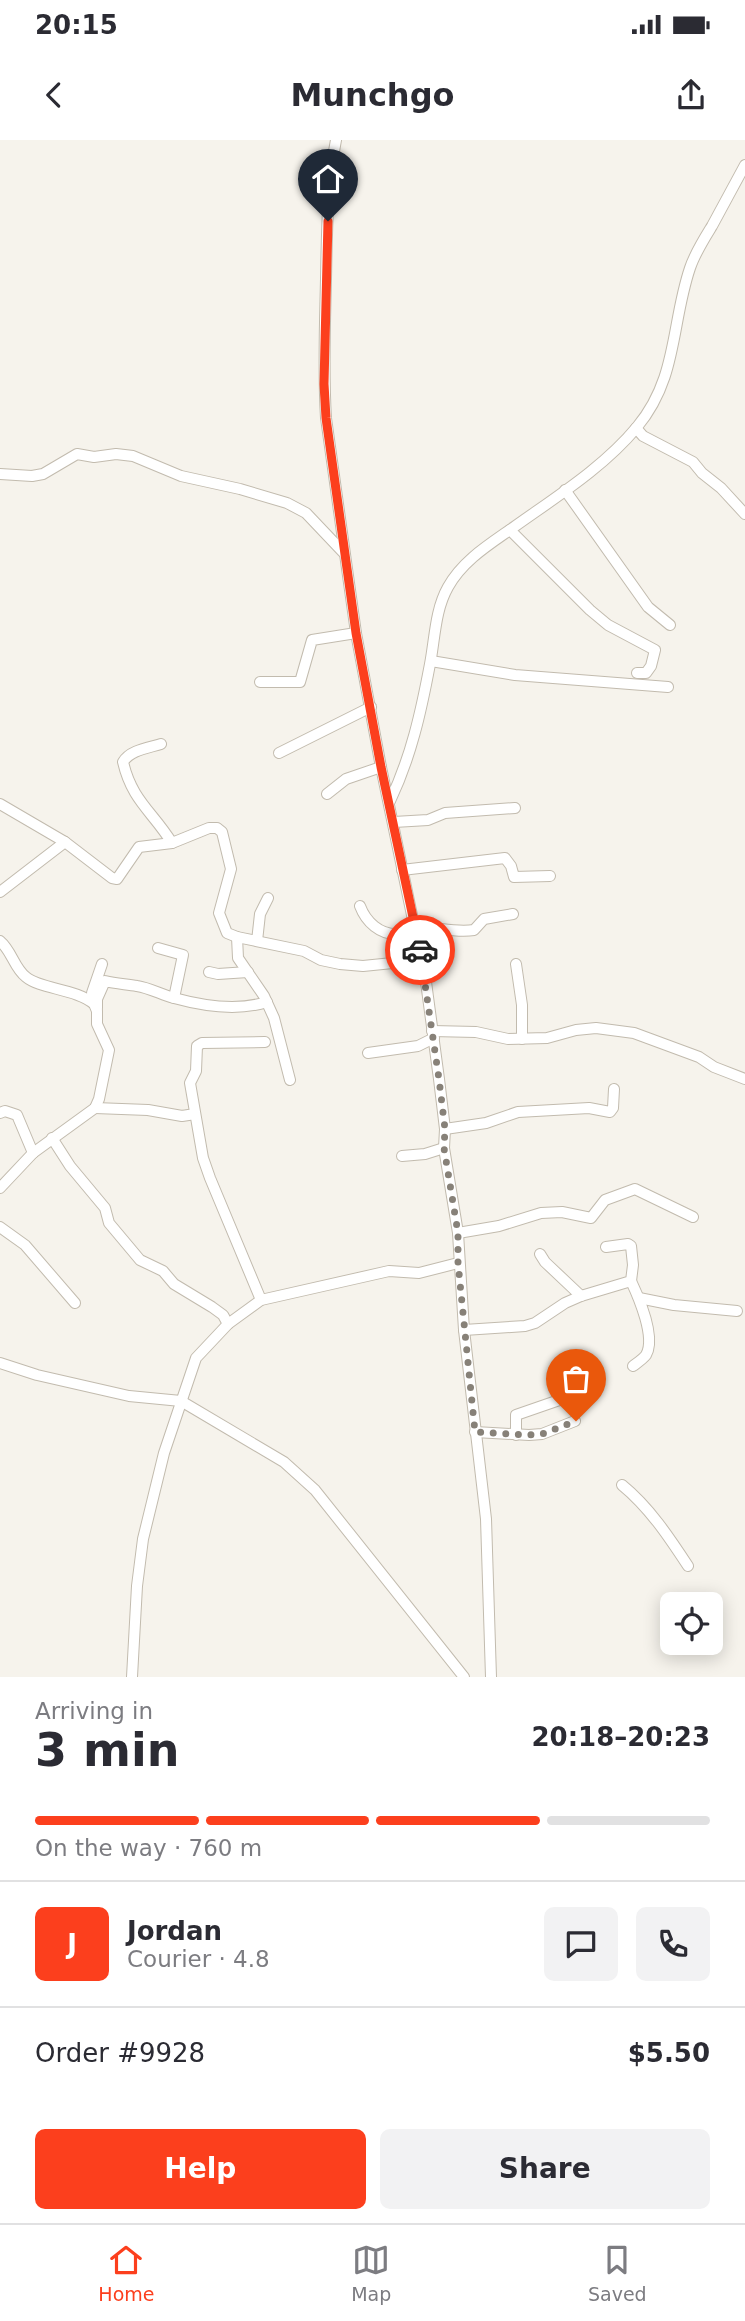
<!DOCTYPE html>
<html lang="en">
<head>
<meta charset="utf-8">
<style>
  :root { --surface:#fff; --page:#f2f2f3; --text:#2b2b33; --muted:#7c7c81; --line:#e1e1e2; --accent:#fc3f1d }
  body { margin:0; font-family:"DejaVu Sans",sans-serif; background:var(--page); color:var(--text); height:100vh; display:flex; flex-direction:column; font-size:26px; white-space:nowrap }
  * { box-sizing:border-box; margin:0 }
  p { font-size:23px; color:var(--muted) }
  .icon { flex:none; width:38px; height:38px; fill:none; stroke:currentColor; stroke-width:2; stroke-linecap:round; stroke-linejoin:round }
  .map { position:relative; height:1537px; overflow:hidden }
  .sheet { display:flex; flex-direction:column; background:var(--surface); flex:1 }
  .sheet>* { flex:none }
  .controls { position:absolute; left:660px; top:1452px; display:grid; gap:14px }
  .controls a { display:grid; place-items:center; width:63px; height:63px; border-radius:10px; background:var(--surface); box-shadow:0 4px 18px #0003; font-size:35px }
  .pin { position:absolute; display:grid; place-items:center; width:60px; height:60px; color:#fff; margin:-72px -30px; border-radius:50% 50% 50% 0; rotate:-45deg; box-shadow:0 0 7px #0007 }
  .pin .icon { rotate:45deg }
  .courier { position:absolute; display:grid; place-items:center; width:70px; height:70px; margin:-35px; border:5px solid #fc3f1d; border-radius:50%; background:#fff; color:#222; box-shadow:0 2px 9px #0007 }
  .summary em { font-style:normal; font-weight:700 }
  .summary div { display:flex; flex-direction:column-reverse }
  .summary { display:flex; align-items:center; justify-content:space-between; height:119px; padding:0 35px }
  h1 { font-size:46px; font-weight:700; line-height:52px }
  .bar { display:grid; grid-template-columns:repeat(4,1fr); gap:10px 7px; align-content:center; height:84px; padding:0 35px }
  .bar i { height:9px; border-radius:5px; background:var(--line) }
  .bar .selected { background:var(--accent) }
  .bar p { grid-column:span 4 }
  .line { display:flex; align-items:center; gap:18px; padding:0 35px; border-top:2px solid var(--line) }
  .line div { flex:1 }
  .round { display:grid; place-items:center; flex:none; width:74px; height:74px; border-radius:10px; background:var(--page) }
  .button { display:flex; gap:14px; margin-top:auto; padding:14px 35px }
  .button a { flex:1; height:80px; border-radius:10px; background:var(--accent); color:#fff; font-size:28px; font-weight:700; line-height:80px; text-align:center }
  .button a+a { background:var(--page); color:var(--text) }
  .status { display:flex; justify-content:space-between; align-items:center; height:49px; padding:0 35px; background:var(--surface); direction:ltr }
  .status svg { height:19px; fill:currentColor }
  header { display:flex; justify-content:space-between; align-items:center; height:91px; padding:0 35px; background:var(--surface); font-size:32px; font-weight:700 }
  .menu { display:flex; justify-content:space-around; align-items:center; height:98px; border-top:2px solid var(--line); background:var(--surface); font-size:19px; color:var(--muted) }
  .menu a { display:grid; justify-items:center; gap:4px }
  .menu .selected { color:var(--accent) }
  .map>svg:first-child { display:block }
</style>
</head>
<body>
<div class="status"><b>20:15</b><svg viewBox="0 0 49 12"><path d="M0 12V9h3v3zM5 12V6h3v6zM10 12V3h3v9zM15 12V0h3v12zM26 1h20v11H26zM47 4h2v5h-2z"/></svg></div>
<header><svg class="icon" aria-label="back" viewBox="0 0 24 24"><path d="M15 5l-7 7 7 7"/></svg>Munchgo<svg class="icon" aria-label="share" viewBox="0 0 24 24"><path d="M12 15V3M7 8l5-5 5 5M5 13v7h14v-7"/></svg></header>
<div class="map">
<svg width="745" height="1537" viewBox="0 0 745 1537">
  <rect width="100%" height="100%" fill="#f6f3ec"/>
  <g fill="none" stroke-linecap="round" stroke-linejoin="round">
    <g stroke="#c2bbae" stroke-width="12">
      <g id="minor">
        <path d="M 336,0 C 327,45 327,93 326,139 C 325,185 323,231 326,278 L 356,493 L 381,627 L 426,842 L 439,939 L 445,989 L 444,1008 L 458,1093 L 464,1190 L 486,1379 L 491,1537"/>
        <path d="M 636,288 L 643,296 L 693,322 L 702,333 L 721,348 L 745,374"/>
        <path d="M 0,334 L 32,336 L 43,334 L 77,314 L 94,317 L 116,314 L 133,316 L 181,336 L 240,349 L 287,363 L 306,373 L 343,412"/>
        <path d="M 565,350 L 648,467 L 670,485"/>
        <path d="M 510,390 L 590,470 L 608,485 L 655,510 L 651,526 L 646,533 L 637,533"/>
        <path d="M 431,521 L 515,535 L 668,547"/>
        <path d="M 260,542 L 300,542 L 312,500 L 356,493"/>
        <path d="M 161,604 C 148,608 130,610 123,622 C 132,661 153,672 172,703"/>
        <path d="M 279,613 L 371,567"/>
        <path d="M 327,654 L 346,639 L 381,627"/>
        <path d="M 390,661 C 411,617 421,572 430,524 C 435,498 435,470 448,447 C 463,420 490,404 514,387 C 556,357 604,327 637,287 C 678,238 671,184 690,128 C 695,113 704,99 712,86 C 723,66 734,45 745,25"/>
        <path d="M 0,664 L 65,702"/>
        <path d="M 394,682 L 428,680 L 445,673 L 515,668"/>
        <path d="M 402,730 L 505,718 L 511,726 L 514,737 L 550,736"/>
        <path d="M 0,752 L 65,702 L 112,738 L 117,739 L 139,707 L 172,703 L 209,688 L 217,688 L 222,692 L 231,729 L 219,773 L 227,793 L 237,797 L 304,811 L 321,820 L 340,824 L 363,826 L 422,820"/>
        <path d="M 360,766 C 366,782 380,795 398,794 C 405,793 411,787 419,787 C 438,787 455,793 474,790 L 484,779 L 513,774"/>
        <path d="M 237,797 L 238,818 L 264,856 L 274,878 L 290,940"/>
        <path d="M 0,801 C 12,811 14,828 26,837 C 40,849 77,849 94,864 L 97,871 L 97,884 L 109,910 L 99,959 L 95,968 L 33,1013 L 0,1048"/>
        <path d="M 257,801 L 260,774 L 268,758"/>
        <path d="M 158,808 L 183,815 L 174,858"/>
        <path d="M 516,824 L 522,865 L 522,899"/>
        <path d="M 209,832 L 218,834 L 248,832"/>
        <path d="M 92,853 L 102,824"/>
        <path d="M 97,868 L 97,859 L 105,841 C 116,844 127,844 137,846 C 150,848 162,855 174,858 C 203,866 238,871 267,862"/>
        <path d="M 432,891 L 476,892 L 508,899 L 547,898 L 576,890 L 596,888 L 634,893 L 699,917 L 714,927 L 745,939"/>
        <path d="M 368,913 L 418,906 L 434,898"/>
        <path d="M 95,968 L 148,970 L 182,976 L 195,974"/>
        <path d="M 0,973 L 5,971 L 17,975 L 33,1013"/>
        <path d="M 445,989 L 486,983 L 518,972 L 589,968 L 610,972 L 613,968 L 614,949"/>
        <path d="M 52,998 L 70,1026 L 105,1068 L 109,1083 L 140,1120 L 163,1131 L 174,1144 L 212,1167 L 223,1175 L 228,1184"/>
        <path d="M 402,1016 L 425,1014 L 444,1008"/>
        <path d="M 0,1087 L 25,1105 L 75,1163"/>
        <path d="M 458,1093 L 499,1086 L 541,1073 L 562,1072 L 591,1078 L 605,1060 L 635,1049 L 693,1077"/>
        <path d="M 540,1114 L 545,1122 L 581,1156"/>
        <path d="M 631,1141 C 639,1158 656,1198 646,1215 C 643,1219 637,1223 633,1226"/>
        <path d="M 639,1158 L 674,1165 L 737,1171"/>
        <path d="M 261,1160 L 210,1038 L 203,1018 L 190,943 L 196,931 L 197,906 L 202,903 L 265,902"/>
        <path d="M 464,1190 L 525,1186 L 535,1183 L 565,1163 L 581,1156 L 631,1141 L 633,1125 L 631,1106 L 628,1104 L 606,1107"/>
        <path d="M 0,1223 L 37,1235 L 129,1256 L 181,1261 L 284,1322 L 315,1350 L 464,1537"/>
        <path d="M 475,1292 L 529,1295 L 542,1294 L 575,1281"/>
        <path d="M 516,1295 L 516,1275 L 568,1257"/>
        <path d="M 622,1345 C 649,1367 669,1397 688,1426"/>
        <path d="M 132,1537 L 137,1446 L 143,1399 L 164,1313 L 196,1218 L 228,1184 L 261,1160 L 389,1131 L 419,1133 L 458,1123"/>
      </g>
    </g>
    <use href="#minor" stroke="#fff" stroke-width="10"/>
  </g>
  <g fill="none" stroke-linecap="round" stroke-linejoin="round">
    <path stroke="#878178" stroke-width="7" stroke-dasharray="0 12.6" d="M 420,810 L 439,939 L 445,989 L 444,1008 L 458,1093 L 458,1123 L 475,1292 L 529,1295 L 542,1294 L 576,1281"/>
    <path stroke="#fc3f1d" stroke-width="9" d="M 328,81 L 324,244 L 326,278 L 356,493 L 381,627 L 420,810"/>
  </g>
</svg>
<div class="controls">
<a><svg class="icon" aria-label="locate" viewBox="0 0 24 24"><circle cx="12" cy="12" r="6"/><path d="M12 2v4M12 18v4M2 12h4M18 12h4"/></svg></a>
</div>
<div class="pin" style="left:576px;top:1281px;background:#ea580c"><svg class="icon" aria-label="bag" viewBox="0 0 24 24"><path d="M5 8h14l-1 12H6zM9 8a3 3 0 0 1 6 0"/></svg></div>
<div class="pin" style="left:328px;top:81px;background:#1f2937"><svg class="icon" aria-label="home" viewBox="0 0 24 24"><path d="M3 11l9-7 9 7M6 9v11h12V9"/></svg></div>
<div class="courier" style="left:420px;top:810px"><svg class="icon" aria-label="car" viewBox="0 0 24 24"><path d="M5 17H2v-5l4-1 3-4h7l3 4 3 1v5h-3M9 17h6M6 11h13"/><circle cx="7" cy="17" r="2"/><circle cx="17" cy="17" r="2"/></svg></div>
</div>
<section class="sheet">
<div class="summary"><div><h1>3 min</h1><p>Arriving in</p></div><em>20:18–20:23</em></div>
<div class="bar"><i class="selected"></i><i class="selected"></i><i class="selected"></i><i></i><p>On the way · 760 m</p></div>
<div class="line" style="height:126px"><b class="round" style="background:var(--accent);color:#fff">J</b><div><b>Jordan</b><p>Courier · 4.8</p></div><a class="round"><svg class="icon" aria-label="chat" viewBox="0 0 24 24"><path d="M4 5h16v11H9l-5 4z"/></svg></a><a class="round"><svg class="icon" aria-label="phone" viewBox="0 0 24 24"><path d="M5 4h4l2 5-3 2q2 4 5 5l2-3 5 2v4C11 20 4 13 5 4z"/></svg></a></div>
<div class="line" style="height:91px"><div>Order #9928</div><b>$5.50</b></div>
<div class="button"><a>Help</a><a>Share</a></div>
</section>
<nav class="menu">
<a class="selected"><svg class="icon" aria-label="home" viewBox="0 0 24 24"><path d="M3 11l9-7 9 7M6 9v11h12V9"/></svg>Home</a>
<a><svg class="icon" aria-label="map" viewBox="0 0 24 24"><path d="M3 6l6-2 6 2 6-2v14l-6 2-6-2-6 2zM9 4v14M15 6v14"/></svg>Map</a>
<a><svg class="icon" aria-label="saved" viewBox="0 0 24 24"><path d="M7 4h10v16l-5-4-5 4z"/></svg>Saved</a>
</nav>
</body>
</html>
